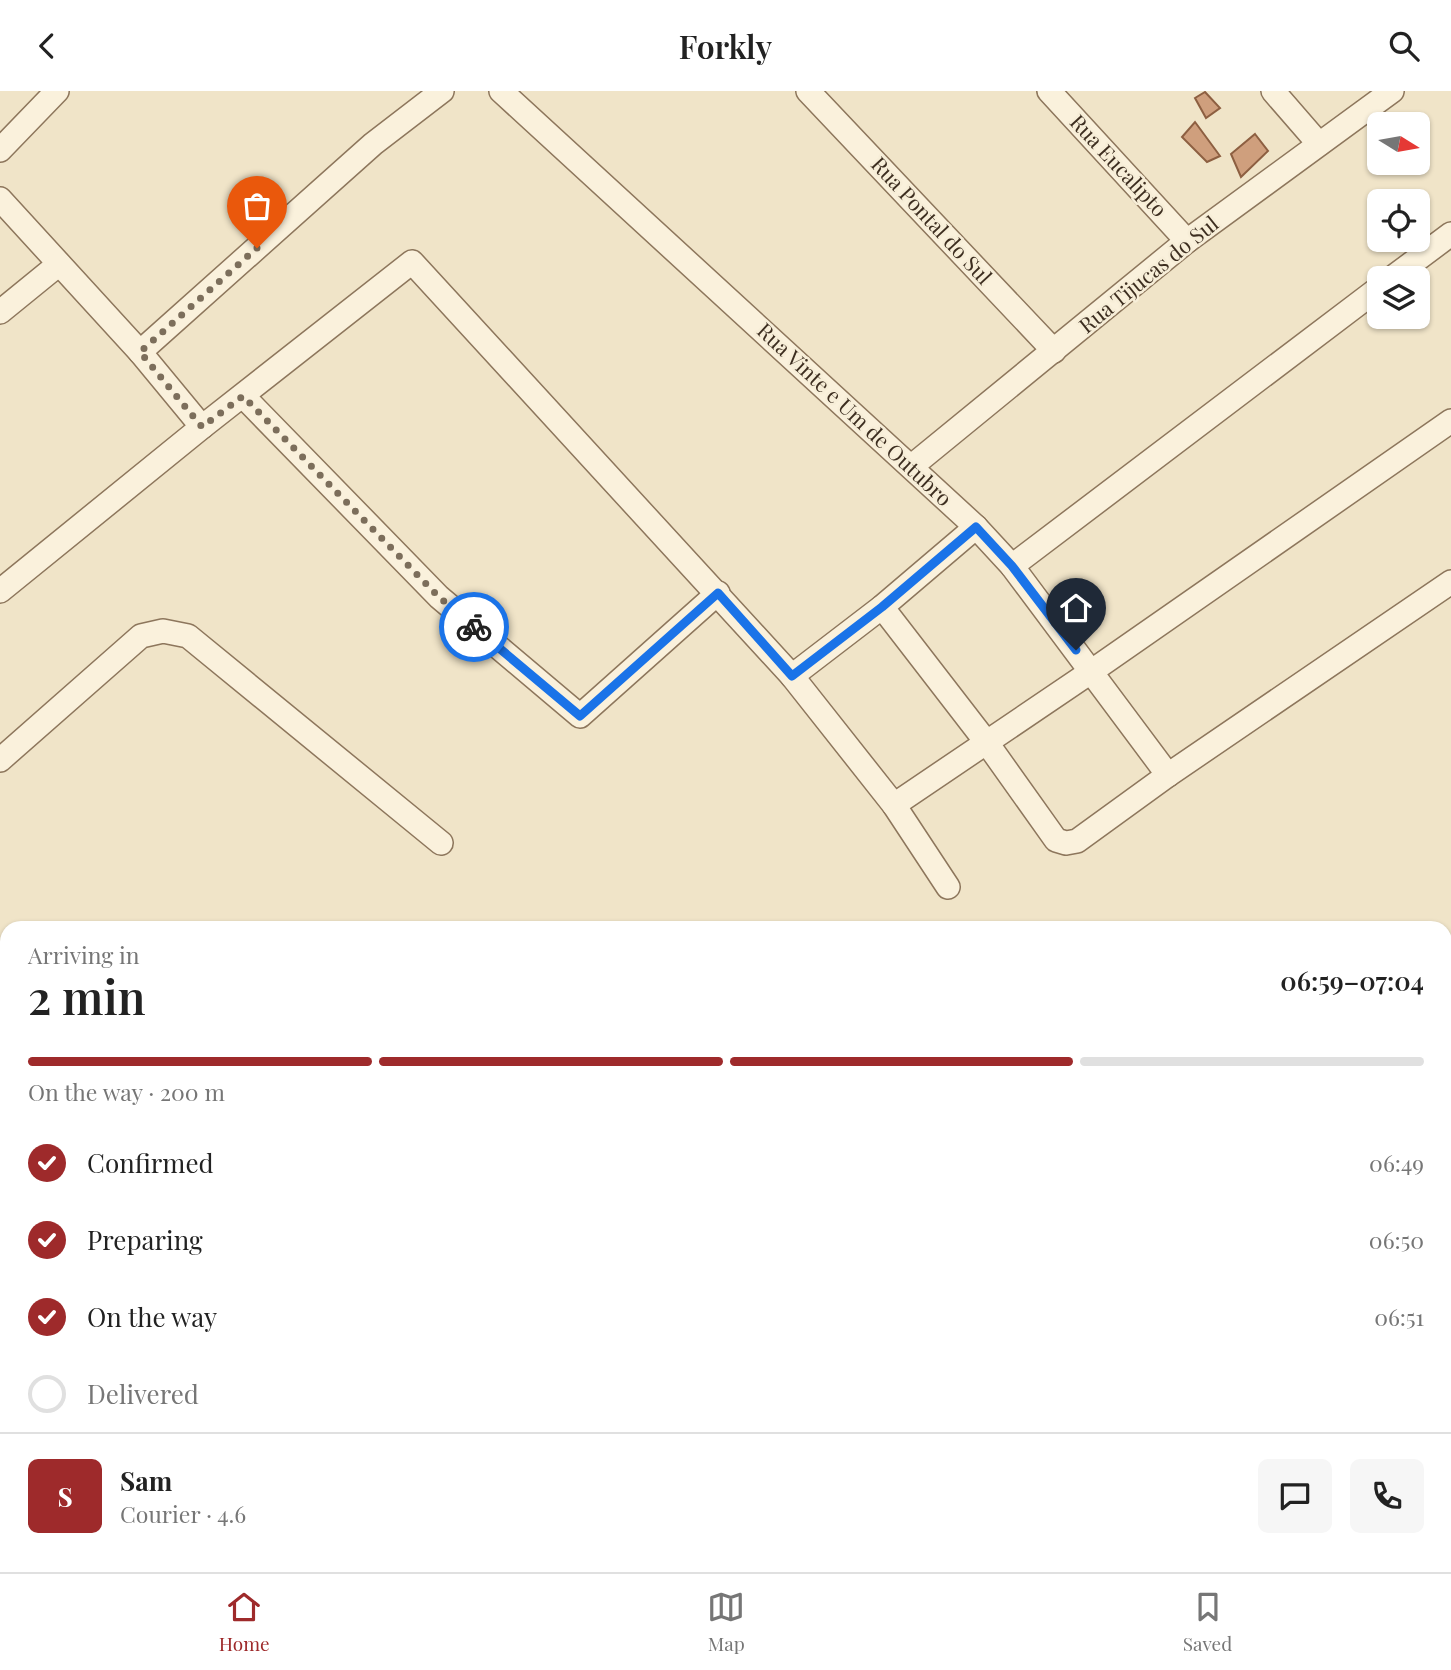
<!DOCTYPE html>
<html lang="en">
<head>
<meta charset="utf-8">
<style>
  :root { --surface:#fff; --page:#f6f6f6; --text:#222; --muted:#767676; --line:#e0e0e0; --accent:#9e2a2b }
  body { margin:0; font-family:"Playfair Display",serif; background:var(--page); color:var(--text); height:100vh; display:flex; flex-direction:column; font-size:26px; white-space:nowrap }
  * { box-sizing:border-box; margin:0 }
  p { font-size:23px; color:var(--muted) }
  .icon { flex:none; width:38px; height:38px; fill:none; stroke:currentColor; stroke-width:2; stroke-linecap:round; stroke-linejoin:round }
  .map { position:relative; flex:1; overflow:hidden }
  .details { position:absolute; left:0px; top:830px; width:1452px; height:653px; display:flex; flex-direction:column; background:var(--surface); border-radius:21px 21px 0 0; box-shadow:0 2px 5px #0004 }
  .details>* { flex:none }
  .needle { width:46px; rotate:101deg }
  .tools { position:absolute; left:1367px; top:21px; display:grid; gap:14px }
  .tools a { display:grid; place-items:center; width:63px; height:63px; border-radius:10px; background:var(--surface); box-shadow:0 2px 5px #0004; font-size:35px }
  .pin { position:absolute; display:grid; place-items:center; width:60px; height:60px; color:#fff; margin:-72px -30px; border-radius:50% 50% 50% 0; rotate:-45deg; box-shadow:0 0 7px #0007 }
  .pin .icon { rotate:45deg }
  .courier { position:absolute; display:grid; place-items:center; width:70px; height:70px; margin:-35px; border:5px solid #1a73e8; border-radius:50%; background:#fff; color:#222; box-shadow:0 2px 9px #0007 }
  .headline em { font-style:normal; font-weight:600 }
  .headline div { display:flex; flex-direction:column-reverse }
  .headline { display:flex; align-items:center; justify-content:space-between; height:119px; padding:0 28px }
  h1 { font-size:46px; font-weight:600; line-height:52px }
  .bar { display:grid; grid-template-columns:repeat(4,1fr); gap:10px 7px; align-content:center; height:84px; padding:0 28px }
  .bar i { height:9px; border-radius:5px; background:var(--line) }
  .bar .current { background:var(--accent) }
  .bar p { grid-column:span 4 }
  .line { display:flex; align-items:center; gap:18px; padding:0 28px; border-top:2px solid var(--line) }
  .line div { flex:1 }
  .round { display:grid; place-items:center; flex:none; width:74px; height:74px; border-radius:10px; background:var(--page) }
  ol { padding:0 28px; list-style:none }
  li { display:flex; align-items:center; gap:21px; height:77px }
  li p { margin-inline-start:auto }
  li .icon { padding:7px; border-radius:50%; background:var(--accent); color:#fff; stroke-width:4 }
  li:last-child { color:var(--muted) }
  li i { width:38px; height:38px; border:4px solid var(--line); border-radius:50% }
  header { display:flex; justify-content:space-between; align-items:center; height:91px; padding:0 28px; background:var(--surface); font-size:32px; font-weight:600 }
  .dock { display:flex; justify-content:space-around; align-items:center; height:98px; border-top:2px solid var(--line); background:var(--surface); font-size:19px; color:var(--muted) }
  .dock a { display:grid; justify-items:center; gap:4px }
  .dock .current { color:var(--accent) }
  .map>svg:first-child { display:block }
</style>
</head>
<body>
<header><svg class="icon" aria-label="back" viewBox="0 0 24 24"><path d="M15 5l-7 7 7 7"/></svg>Forkly<svg class="icon" aria-label="search" viewBox="0 0 24 24"><circle cx="10" cy="10" r="6"/><path d="M15 15l6 6"/></svg></header>
<div class="map">
<svg width="1451" height="1481" viewBox="0 0 1451 1481">
  <rect width="100%" height="100%" fill="#f0e4c8"/>
  <g fill="#cf9f7d" stroke="#8d5f41" stroke-width="2">
    <path d="M 1205,1 L 1220,17 L 1206,27 L 1195,7 Z"/>
    <path d="M 1195,31 L 1220,65 L 1207,71 L 1182,46 Z"/>
    <path d="M 1255,43 L 1268,60 L 1241,86 L 1231,63 Z"/>
  </g>
  <g fill="none" stroke-linecap="round" stroke-linejoin="round">
    <g stroke="#8d765c" stroke-width="26">
      <g id="minor">
        <path d="M 501,0 L 976,436 L 1012,475 L 1168,684"/>
        <path d="M 808,0 L 1054,260"/>
        <path d="M 1049,0 L 1187,150"/>
        <path d="M 1273,0 L 1319,53"/>
        <path d="M 0,59 L 57,0"/>
        <path d="M 0,108 L 140,261 L 202,336"/>
        <path d="M 1392,187 L 1451,143"/>
        <path d="M 0,221 L 59,173"/>
        <path d="M 140,261 L 373,53 L 442,0"/>
        <path d="M 243,305 L 439,506 L 580,625 L 718,502"/>
        <path d="M 912,375 L 1187,150 L 1392,0"/>
        <path d="M 1012,475 L 1379,197"/>
        <path d="M 0,500 L 202,336 L 412,171 L 792,585 L 894,714 L 948,796"/>
        <path d="M 882,516 L 987,652 L 1056,749 L 1066,752 L 1077,750 L 1168,684 L 1451,491"/>
        <path d="M 792,585 L 882,516 L 976,436"/>
        <path d="M 0,669 L 141,545 L 163,540 L 188,545 L 441,752"/>
        <path d="M 894,714 L 1092,580 L 1451,330"/>
        <path d="M 0,950 L 7,943"/>
        <path d="M 814,1475 L 820,1481"/>
        <path d="M 220,1481 L 244,1475"/>
        <path d="M 709,1481 L 717,1475"/>
        <path d="M 1032,1481 L 1034,1475"/>
      </g>
    </g>
    <g stroke="#8d765c" stroke-width="32">
      <g id="tertiary">
        <path d="M 0,1206 L 7,1209"/>
        <path d="M 254,1475 L 254,1481"/>
      </g>
    </g>
    <use href="#minor" stroke="#faf1dc" stroke-width="23"/>
    <use href="#tertiary" stroke="#faf1dc" stroke-width="28"/>
  </g>
  <g fill="none" stroke-linecap="round" stroke-linejoin="round">
    <path stroke="#7c6e5b" stroke-width="7" stroke-dasharray="0 12.6" d="M 257,157 L 140,261 L 202,336 L 243,305 L 439,506 L 474,536"/>
    <path stroke="#1a73e8" stroke-width="9" d="M 474,536 L 580,625 L 718,502 L 792,585 L 882,516 L 976,436 L 1012,475 L 1076,559"/>
  </g>
  <g text-anchor="middle" stroke-width="5" stroke-linejoin="round" paint-order="stroke">
    <g font-size="21" fill="#3d2e20" stroke="#f7eed8">
      <text transform="translate(1118 75) rotate(47)" y="7">Rua Eucalipto</text>
      <text transform="translate(931 130) rotate(47)" y="7">Rua Pontal do Sul</text>
      <text transform="translate(1149 184) rotate(-39)" y="7">Rua Tijucas do Sul</text>
      <text transform="translate(854 324) rotate(43)" y="7">Rua Vinte e Um de Outubro</text>
    </g>
  </g>
</svg>
<div class="tools">
<a><svg class="needle" viewBox="-14 -14 28 28"><path d="M0-13l5 13h-10z" fill="#e53935"/><path d="M0 13l5-13h-10z" fill="#767676"/></svg></a>
<a><svg class="icon" aria-label="locate" viewBox="0 0 24 24"><circle cx="12" cy="12" r="6"/><path d="M12 2v4M12 18v4M2 12h4M18 12h4"/></svg></a>
<a><svg class="icon" aria-label="layers" viewBox="0 0 24 24"><path d="M12 4l9 5-9 5-9-5zM3 14l9 5 9-5"/></svg></a>
</div>
<div class="pin" style="left:257px;top:157px;background:#ea580c"><svg class="icon" aria-label="bag" viewBox="0 0 24 24"><path d="M5 8h14l-1 12H6zM9 8a3 3 0 0 1 6 0"/></svg></div>
<div class="pin" style="left:1076px;top:559px;background:#1f2937"><svg class="icon" aria-label="home" viewBox="0 0 24 24"><path d="M3 11l9-7 9 7M6 9v11h12V9"/></svg></div>
<div class="courier" style="left:474px;top:536px"><svg class="icon" aria-label="bike" viewBox="0 0 24 24"><circle cx="6" cy="16" r="4"/><circle cx="18" cy="16" r="4"/><path d="M6 16l4-8h5l3 8M10 8l3 8H6M13 5h3"/></svg></div>
<section class="details">
<div class="headline"><div><h1>2 min</h1><p>Arriving in</p></div><em>06:59–07:04</em></div>
<div class="bar"><i class="current"></i><i class="current"></i><i class="current"></i><i></i><p>On the way · 200 m</p></div>
<ol>
<li><svg class="icon" aria-label="check" viewBox="0 0 24 24"><path d="M5 12l5 5 9-10"/></svg>Confirmed<p>06:49</p></li>
<li><svg class="icon" aria-label="check" viewBox="0 0 24 24"><path d="M5 12l5 5 9-10"/></svg>Preparing<p>06:50</p></li>
<li><svg class="icon" aria-label="check" viewBox="0 0 24 24"><path d="M5 12l5 5 9-10"/></svg>On the way<p>06:51</p></li>
<li><i></i>Delivered</li>
</ol>
<div class="line" style="height:126px"><b class="round" style="background:var(--accent);color:#fff">S</b><div><b>Sam</b><p>Courier · 4.6</p></div><a class="round"><svg class="icon" aria-label="chat" viewBox="0 0 24 24"><path d="M4 5h16v11H9l-5 4z"/></svg></a><a class="round"><svg class="icon" aria-label="phone" viewBox="0 0 24 24"><path d="M5 4h4l2 5-3 2q2 4 5 5l2-3 5 2v4C11 20 4 13 5 4z"/></svg></a></div>
</section>
</div>
<nav class="dock">
<a class="current"><svg class="icon" aria-label="home" viewBox="0 0 24 24"><path d="M3 11l9-7 9 7M6 9v11h12V9"/></svg>Home</a>
<a><svg class="icon" aria-label="map" viewBox="0 0 24 24"><path d="M3 6l6-2 6 2 6-2v14l-6 2-6-2-6 2zM9 4v14M15 6v14"/></svg>Map</a>
<a><svg class="icon" aria-label="saved" viewBox="0 0 24 24"><path d="M7 4h10v16l-5-4-5 4z"/></svg>Saved</a>
</nav>
</body>
</html>
